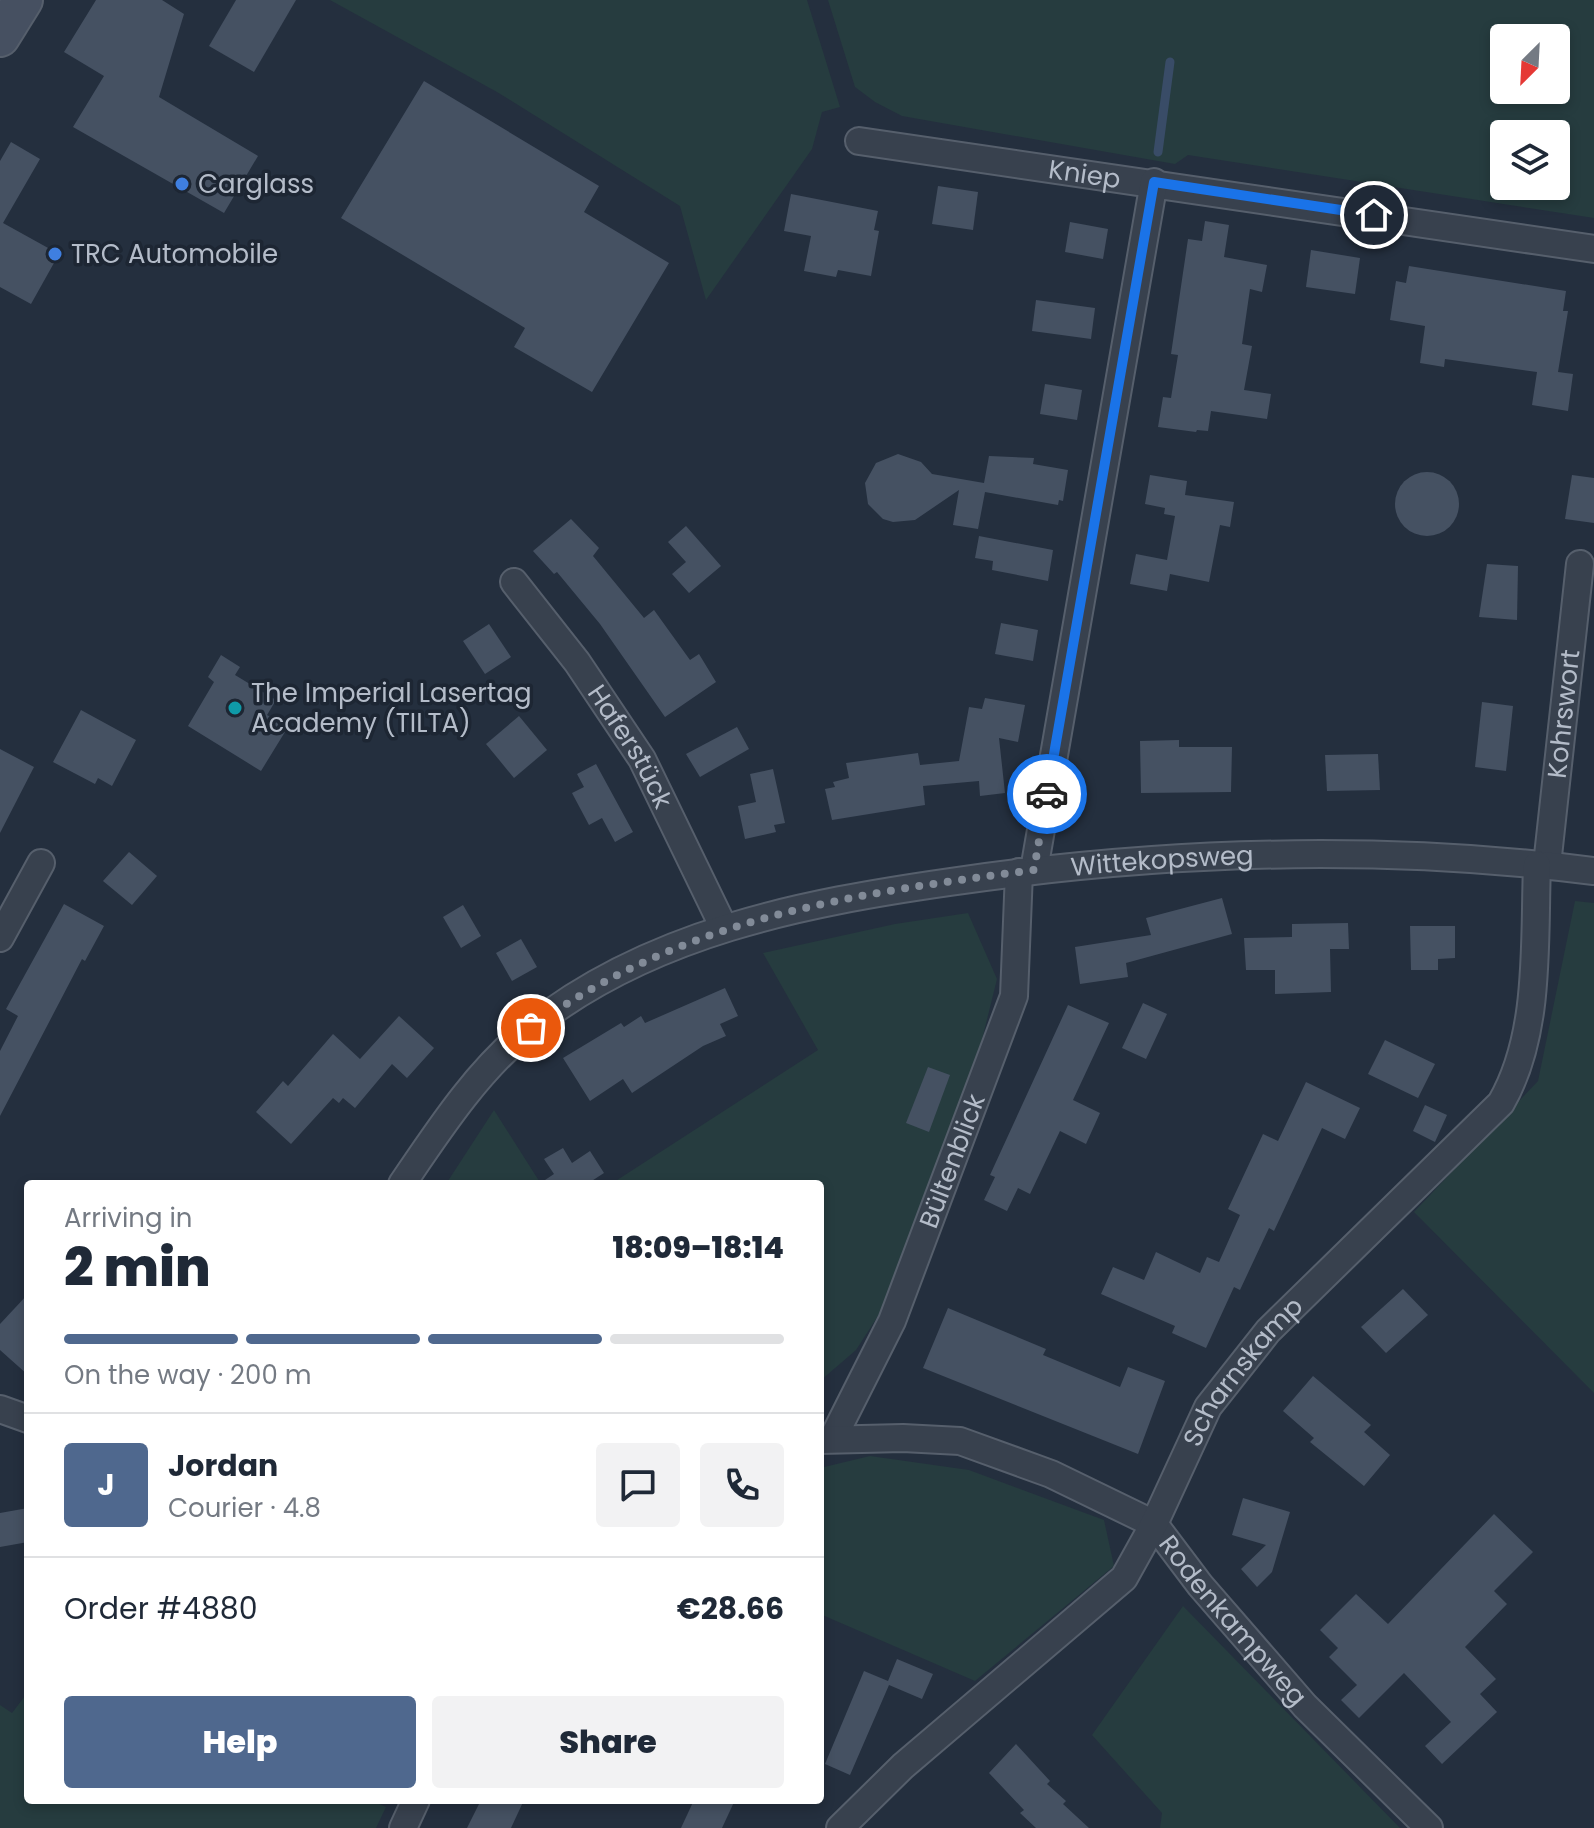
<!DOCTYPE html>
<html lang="en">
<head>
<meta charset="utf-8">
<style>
  :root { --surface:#fff; --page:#f2f2f3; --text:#1f2937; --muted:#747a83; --line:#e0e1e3; --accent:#4f688e }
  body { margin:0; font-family:Poppins,sans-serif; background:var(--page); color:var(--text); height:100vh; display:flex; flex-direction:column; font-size:30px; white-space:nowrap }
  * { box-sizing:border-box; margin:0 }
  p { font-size:26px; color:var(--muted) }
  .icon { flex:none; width:44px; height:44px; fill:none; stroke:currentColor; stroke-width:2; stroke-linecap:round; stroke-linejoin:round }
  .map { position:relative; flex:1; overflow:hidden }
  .details { position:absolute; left:24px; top:1180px; width:800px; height:624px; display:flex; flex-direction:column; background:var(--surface); border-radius:8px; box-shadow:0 4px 12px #0003 }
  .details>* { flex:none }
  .needle { width:52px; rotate:204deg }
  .controls { position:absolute; left:1490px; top:24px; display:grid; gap:16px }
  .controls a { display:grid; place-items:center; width:80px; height:80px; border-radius:8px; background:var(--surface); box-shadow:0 4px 12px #0003; font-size:40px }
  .pin { position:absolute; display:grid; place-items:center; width:68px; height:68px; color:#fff; margin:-34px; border:4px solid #fff; border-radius:50%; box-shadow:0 2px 8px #0007 }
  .courier { position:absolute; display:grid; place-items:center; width:80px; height:80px; margin:-40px; border:6px solid #1a73e8; border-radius:50%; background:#fff; color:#222; box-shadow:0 2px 10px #0007 }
  .summary em { font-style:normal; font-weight:800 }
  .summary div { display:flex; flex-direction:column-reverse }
  .summary { display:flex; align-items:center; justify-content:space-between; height:136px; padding:0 40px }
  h1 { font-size:52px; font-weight:800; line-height:60px }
  .bar { display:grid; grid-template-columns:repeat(4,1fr); gap:12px 8px; align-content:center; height:96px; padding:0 40px }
  .bar i { height:10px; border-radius:6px; background:var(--line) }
  .bar .active { background:var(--accent) }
  .bar p { grid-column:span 4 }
  .line { display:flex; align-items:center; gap:20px; padding:0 40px; border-top:2px solid var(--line) }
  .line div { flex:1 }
  .round { display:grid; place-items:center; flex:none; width:84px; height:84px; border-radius:8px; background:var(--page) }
  .button { display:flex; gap:16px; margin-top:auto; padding:16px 40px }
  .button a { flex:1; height:92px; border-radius:8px; background:var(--accent); color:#fff; font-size:32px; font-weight:800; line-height:92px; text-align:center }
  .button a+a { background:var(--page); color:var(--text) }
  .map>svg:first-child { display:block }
</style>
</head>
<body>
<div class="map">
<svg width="1594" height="1828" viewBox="0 0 1594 1828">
  <rect width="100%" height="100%" fill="#242f3e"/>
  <g fill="#263c3f" fill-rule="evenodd">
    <path d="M 330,0 L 807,0 L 840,107 L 822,112 L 812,149 L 706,300 L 680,206 L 497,92 Z"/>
    <path d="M 828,0 L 1594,0 L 1594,218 L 1188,155 L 1175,164 L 902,116 L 875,102 L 855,87 ZM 1504,38 L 1556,38 L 1556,90 L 1504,90 ZM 1504,134 L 1556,134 L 1556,186 L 1504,186 Z"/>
    <path d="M 1575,901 L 1594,903 L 1594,1393 L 1414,1212 L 1538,1081 Z"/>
    <path d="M 968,913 L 997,979 L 975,1068 L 887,1302 L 856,1350 L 820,1381 L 820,1184 L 611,1184 L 818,1050 L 763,953 L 895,924 Z"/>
    <path d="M 494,1110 L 541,1184 L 446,1184 Z"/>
    <path d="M 870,1456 L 969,1470 L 1104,1520 L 1114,1566 L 975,1681 L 820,1614 L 820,1468 Z"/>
    <path d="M 1183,1606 L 1400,1828 L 1160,1828 L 1162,1813 L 1092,1735 Z"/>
    <path d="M 28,1692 L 28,1800 L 370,1800 L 386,1807 L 376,1828 L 0,1828 L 0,1705 L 12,1713 Z"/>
  </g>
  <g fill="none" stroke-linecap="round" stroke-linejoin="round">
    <path stroke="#394c67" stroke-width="9" d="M 1158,152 L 1170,62"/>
  </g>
  <g fill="#455162">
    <path d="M 96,0 L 162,0 L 184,14 L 159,97 L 258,156 L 224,213 L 73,127 L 104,76 L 64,52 Z"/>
    <path d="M 236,0 L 296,0 L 254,72 L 209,46 Z"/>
    <path d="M 424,81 L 599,186 L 584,212 L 669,263 L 592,392 L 514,347 L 525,328 L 341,218 Z"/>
    <path d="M 11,142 L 40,159 L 3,223 L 59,254 L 31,304 L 0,287 L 0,161 Z"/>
    <path d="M 938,186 L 978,192 L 973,230 L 932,224 Z"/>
    <path d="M 791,194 L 878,211 L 874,230 L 879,231 L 871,276 L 838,270 L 836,277 L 804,271 L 811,236 L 784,231 Z"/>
    <path d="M 1205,221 L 1229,225 L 1224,257 L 1267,265 L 1262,292 L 1250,289 L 1242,344 L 1252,346 L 1244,390 L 1271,394 L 1267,419 L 1211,411 L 1208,431 L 1197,430 L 1196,432 L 1158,427 L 1163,397 L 1171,398 L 1178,355 L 1171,354 L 1188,239 L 1202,241 Z"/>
    <path d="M 1070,222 L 1108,229 L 1103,259 L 1065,252 Z"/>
    <path d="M 1311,250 L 1360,258 L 1355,294 L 1306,287 Z"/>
    <path d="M 1409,266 L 1566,291 L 1563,311 L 1568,311 L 1558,372 L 1573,374 L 1568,411 L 1532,405 L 1537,372 L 1445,359 L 1444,367 L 1420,363 L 1425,326 L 1390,320 L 1396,281 L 1406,283 Z"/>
    <path d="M 1036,300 L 1095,308 L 1091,339 L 1032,331 Z"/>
    <path d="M 1045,384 L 1082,390 L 1077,420 L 1040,414 Z"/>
    <path d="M 898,454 L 921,462 L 932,474 L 984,483 L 989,456 L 1034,458 L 1033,464 L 1068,470 L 1063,501 L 1059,500 L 1058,505 L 985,492 L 978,529 L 953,525 L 959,490 L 915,520 L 893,522 L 883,519 L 868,504 L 865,483 L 876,463 Z"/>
    <circle cx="1427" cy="504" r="32"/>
    <path d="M 1150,475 L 1187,481 L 1185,495 L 1234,502 L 1230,527 L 1220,525 L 1209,582 L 1170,574 L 1167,591 L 1130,584 L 1136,554 L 1167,560 L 1175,516 L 1164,514 L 1165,508 L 1145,504 Z"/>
    <path d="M 1572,475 L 1594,478 L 1594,523 L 1565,519 Z"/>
    <path d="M 571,519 L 599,548 L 593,556 L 644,618 L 654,610 L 690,660 L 699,654 L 716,682 L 665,717 L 600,624 L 557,572 L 554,574 L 533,551 Z"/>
    <path d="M 686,526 L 721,566 L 689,593 L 672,574 L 686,562 L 668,542 Z"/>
    <path d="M 979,536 L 1053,550 L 1048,581 L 992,570 L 993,561 L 975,558 Z"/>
    <path d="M 1487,564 L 1518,566 L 1517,620 L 1479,617 Z"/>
    <path d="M 1001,623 L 1038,630 L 1033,661 L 995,654 Z"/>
    <path d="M 489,624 L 511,657 L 485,674 L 463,641 Z"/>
    <path d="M 221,655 L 240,667 L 235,675 L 276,700 L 267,715 L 288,727 L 261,771 L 188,726 L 214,682 L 208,677 Z"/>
    <path d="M 985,698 L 1025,705 L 1018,742 L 999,738 L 1005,793 L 980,796 L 979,781 L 923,786 L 925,805 L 832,820 L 825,789 L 835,787 L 833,782 L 849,778 L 846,763 L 918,753 L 920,765 L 959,761 L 969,707 L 982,709 Z"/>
    <path d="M 1482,702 L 1513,706 L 1506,771 L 1475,767 Z"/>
    <path d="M 81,710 L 136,740 L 112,786 L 98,778 L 95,784 L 53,762 Z"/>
    <path d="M 519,716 L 547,750 L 514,778 L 486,744 Z"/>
    <path d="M 737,727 L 749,749 L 700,777 L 686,754 Z"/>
    <path d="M 1179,740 L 1179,747 L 1232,747 L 1231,792 L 1141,793 L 1140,741 Z"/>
    <path d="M 0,749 L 34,767 L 0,833 Z"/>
    <path d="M 1378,754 L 1380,790 L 1327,791 L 1325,755 Z"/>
    <path d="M 596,764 L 633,832 L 615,842 L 602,818 L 589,825 L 572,793 L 584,787 L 577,774 Z"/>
    <path d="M 773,769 L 785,823 L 774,825 L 776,832 L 745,839 L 738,806 L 756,802 L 750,774 Z"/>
    <path d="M 129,852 L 157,876 L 132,905 L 103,881 Z"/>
    <path d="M 1222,898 L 1232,934 L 1126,963 L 1128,977 L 1080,984 L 1075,947 L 1151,935 L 1146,918 Z"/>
    <path d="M 64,904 L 104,926 L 85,961 L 82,959 L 0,1116 L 0,1051 L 18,1016 L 6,1009 Z"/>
    <path d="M 463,905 L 481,936 L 461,948 L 443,917 Z"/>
    <path d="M 1348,923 L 1349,949 L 1330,949 L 1331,992 L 1275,994 L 1275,970 L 1246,970 L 1244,938 L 1292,937 L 1292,924 Z"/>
    <path d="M 1410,926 L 1455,926 L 1455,958 L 1438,959 L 1438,970 L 1411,970 Z"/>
    <path d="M 521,939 L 537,967 L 512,981 L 496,953 Z"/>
    <path d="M 725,988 L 738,1016 L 720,1024 L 726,1036 L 703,1046 L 632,1093 L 623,1079 L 590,1101 L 563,1058 L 621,1023 L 624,1027 L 641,1016 L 645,1023 Z"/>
    <path d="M 1143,1003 L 1167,1014 L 1146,1059 L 1122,1048 Z"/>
    <path d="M 1068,1005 L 1109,1023 L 1073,1100 L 1100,1113 L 1086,1144 L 1060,1131 L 1030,1194 L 1018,1188 L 1007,1211 L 984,1200 L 995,1177 L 990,1175 Z"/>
    <path d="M 399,1016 L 434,1048 L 407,1078 L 392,1064 L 355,1108 L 343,1098 L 339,1103 L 333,1098 L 291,1144 L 256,1112 L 283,1081 L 288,1086 L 333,1034 L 360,1059 Z"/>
    <path d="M 1385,1040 L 1435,1064 L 1418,1098 L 1368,1074 Z"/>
    <path d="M 928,1067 L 950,1075 L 929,1132 L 906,1123 Z"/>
    <path d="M 1306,1082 L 1360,1108 L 1345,1139 L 1322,1128 L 1274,1231 L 1269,1228 L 1240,1290 L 1234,1287 L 1206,1348 L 1172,1333 L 1175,1326 L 1101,1294 L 1113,1267 L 1144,1280 L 1156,1252 L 1200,1273 L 1207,1257 L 1219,1262 L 1240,1215 L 1228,1209 L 1263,1134 L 1278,1141 Z"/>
    <path d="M 1425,1105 L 1447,1115 L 1435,1142 L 1413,1131 Z"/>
    <path d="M 563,1148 L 572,1163 L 590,1151 L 604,1173 L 587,1184 L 539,1184 L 554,1174 L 544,1159 Z"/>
    <path d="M 1403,1289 L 1428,1315 L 1386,1353 L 1361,1327 Z"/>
    <path d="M 28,1294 L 28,1375 L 0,1350 L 0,1324 Z"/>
    <path d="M 948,1308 L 1046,1349 L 1043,1355 L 1120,1387 L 1128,1367 L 1165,1381 L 1138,1454 L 923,1368 Z"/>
    <path d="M 1313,1376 L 1371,1425 L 1364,1432 L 1390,1455 L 1364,1486 L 1310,1442 L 1314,1438 L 1283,1411 Z"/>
    <path d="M 1243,1498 L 1290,1512 L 1272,1572 L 1257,1587 L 1241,1569 L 1266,1545 L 1232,1535 Z"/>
    <path d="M 28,1508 L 28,1542 L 0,1547 L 0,1513 Z"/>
    <path d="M 1494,1514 L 1533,1552 L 1494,1591 L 1507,1604 L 1465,1647 L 1496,1679 L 1480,1694 L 1497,1712 L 1442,1764 L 1425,1746 L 1451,1722 L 1404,1673 L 1359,1718 L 1341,1700 L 1357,1685 L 1329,1657 L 1338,1648 L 1320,1630 L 1356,1594 L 1388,1624 Z"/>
    <path d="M 897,1659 L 933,1674 L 922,1699 L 889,1685 L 850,1775 L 825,1764 L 864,1671 L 888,1681 Z"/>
    <path d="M 1016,1744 L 1050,1781 L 1047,1784 L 1066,1801 L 1063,1804 L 1089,1828 L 1036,1828 L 1020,1813 L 1024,1810 L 989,1773 Z"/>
    <path d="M 481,1800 L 524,1800 L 511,1828 L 467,1828 Z"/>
    <path d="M 694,1800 L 735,1800 L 722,1828 L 681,1828 Z"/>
  </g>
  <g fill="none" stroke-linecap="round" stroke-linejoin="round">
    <g stroke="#565f6c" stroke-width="30">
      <g id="street">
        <path id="s1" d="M 859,141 L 1594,249"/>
        <path id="s2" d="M 514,582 L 577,662 L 642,759 L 724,928"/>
        <path id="s3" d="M 1547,865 L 1580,564"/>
        <path d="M 1034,870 L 1154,182"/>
        <path d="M 0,938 L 41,863"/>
        <path id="s4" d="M 402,1184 C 440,1128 477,1071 530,1028 C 649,933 803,903 950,882 C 1162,851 1381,844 1594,871"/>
        <path d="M 0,1409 L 28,1419"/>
        <path id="s5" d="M 833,1438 L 892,1321 L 1014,996 L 1019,872"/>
        <path id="s6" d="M 820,1440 L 903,1438 L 960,1441 L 1051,1474 L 1154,1524 L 1200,1585 L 1305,1706 L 1429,1828"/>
        <path d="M 403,1828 L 416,1800"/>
        <path id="s7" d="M 840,1828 L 903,1766 L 1124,1578 L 1154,1524 L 1208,1407 L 1268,1331 L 1501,1103 C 1541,1034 1534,942 1537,865"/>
      </g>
    </g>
    <g stroke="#565f6c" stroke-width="42">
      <path id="secondary" d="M 0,37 L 23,0"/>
    </g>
    <use href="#street" stroke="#38414e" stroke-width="26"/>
    <use href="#secondary" stroke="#465061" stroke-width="38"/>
  </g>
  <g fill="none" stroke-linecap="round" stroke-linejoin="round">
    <path stroke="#828b98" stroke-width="8" stroke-dasharray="0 14.4" d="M 531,1028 C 685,917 851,894 1034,870 L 1047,794"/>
    <path stroke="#1a73e8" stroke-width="10" d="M 1047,794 L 1154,182 L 1374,215"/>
  </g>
  <g fill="#3f7fe0" stroke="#1d2633" stroke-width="3">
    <circle cx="182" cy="184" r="8"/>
    <circle cx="55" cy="254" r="8"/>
  </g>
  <circle fill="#0f9aa8" stroke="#1d2633" stroke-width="3" cx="235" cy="708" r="8"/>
  <g text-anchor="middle" stroke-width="7" stroke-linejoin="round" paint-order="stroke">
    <g font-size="26" fill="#b4bcc9" stroke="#1d2633">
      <text dy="9" stroke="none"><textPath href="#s1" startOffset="228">Kniep</textPath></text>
      <text dy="9" stroke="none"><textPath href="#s3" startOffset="152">Kohrswort</textPath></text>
      <text dy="9" stroke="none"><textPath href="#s2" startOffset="202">Haferstück</textPath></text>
      <text dy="9" stroke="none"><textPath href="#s4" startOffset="866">Wittekopsweg</textPath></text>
      <text dy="9" stroke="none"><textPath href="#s5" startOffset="302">Bültenblick</textPath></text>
      <text dy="9" stroke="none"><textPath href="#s7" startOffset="618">Scharnskamp</textPath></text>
      <text dy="9" stroke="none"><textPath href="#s6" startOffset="476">Rodenkampweg</textPath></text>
    </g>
    <g font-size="26" fill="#b4bcc9" stroke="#1d2633" text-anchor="start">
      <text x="198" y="193">Carglass</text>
      <text x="71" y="263">TRC Automobile</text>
      <text x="251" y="702">The Imperial Lasertag<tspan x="251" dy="30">Academy (TILTA)</tspan></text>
    </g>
  </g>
</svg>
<div class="controls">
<a><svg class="needle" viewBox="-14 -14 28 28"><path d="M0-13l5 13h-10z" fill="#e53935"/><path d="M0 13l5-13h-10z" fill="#747a83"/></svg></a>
<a><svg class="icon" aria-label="layers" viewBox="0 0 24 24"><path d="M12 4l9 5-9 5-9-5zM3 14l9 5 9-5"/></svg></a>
</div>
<div class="pin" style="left:531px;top:1028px;background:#ea580c"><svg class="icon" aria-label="bag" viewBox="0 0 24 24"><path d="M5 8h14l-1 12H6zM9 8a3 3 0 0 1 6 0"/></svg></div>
<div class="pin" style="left:1374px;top:215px;background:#1f2937"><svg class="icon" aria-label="home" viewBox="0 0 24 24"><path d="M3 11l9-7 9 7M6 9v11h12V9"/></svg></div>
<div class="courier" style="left:1047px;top:794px"><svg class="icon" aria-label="car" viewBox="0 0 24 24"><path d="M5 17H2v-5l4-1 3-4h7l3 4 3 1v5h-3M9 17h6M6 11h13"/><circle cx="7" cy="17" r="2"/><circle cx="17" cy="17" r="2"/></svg></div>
<section class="details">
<div class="summary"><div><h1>2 min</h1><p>Arriving in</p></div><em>18:09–18:14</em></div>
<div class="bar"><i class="active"></i><i class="active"></i><i class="active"></i><i></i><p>On the way · 200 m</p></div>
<div class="line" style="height:144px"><b class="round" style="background:var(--accent);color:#fff">J</b><div><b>Jordan</b><p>Courier · 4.8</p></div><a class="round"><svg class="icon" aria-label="chat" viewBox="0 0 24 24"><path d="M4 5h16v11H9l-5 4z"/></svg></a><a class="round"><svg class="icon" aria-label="phone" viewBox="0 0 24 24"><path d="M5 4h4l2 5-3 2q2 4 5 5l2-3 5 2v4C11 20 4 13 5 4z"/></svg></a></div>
<div class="line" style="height:104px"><div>Order #4880</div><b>€28.66</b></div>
<div class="button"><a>Help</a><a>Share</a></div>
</section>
</div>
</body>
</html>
